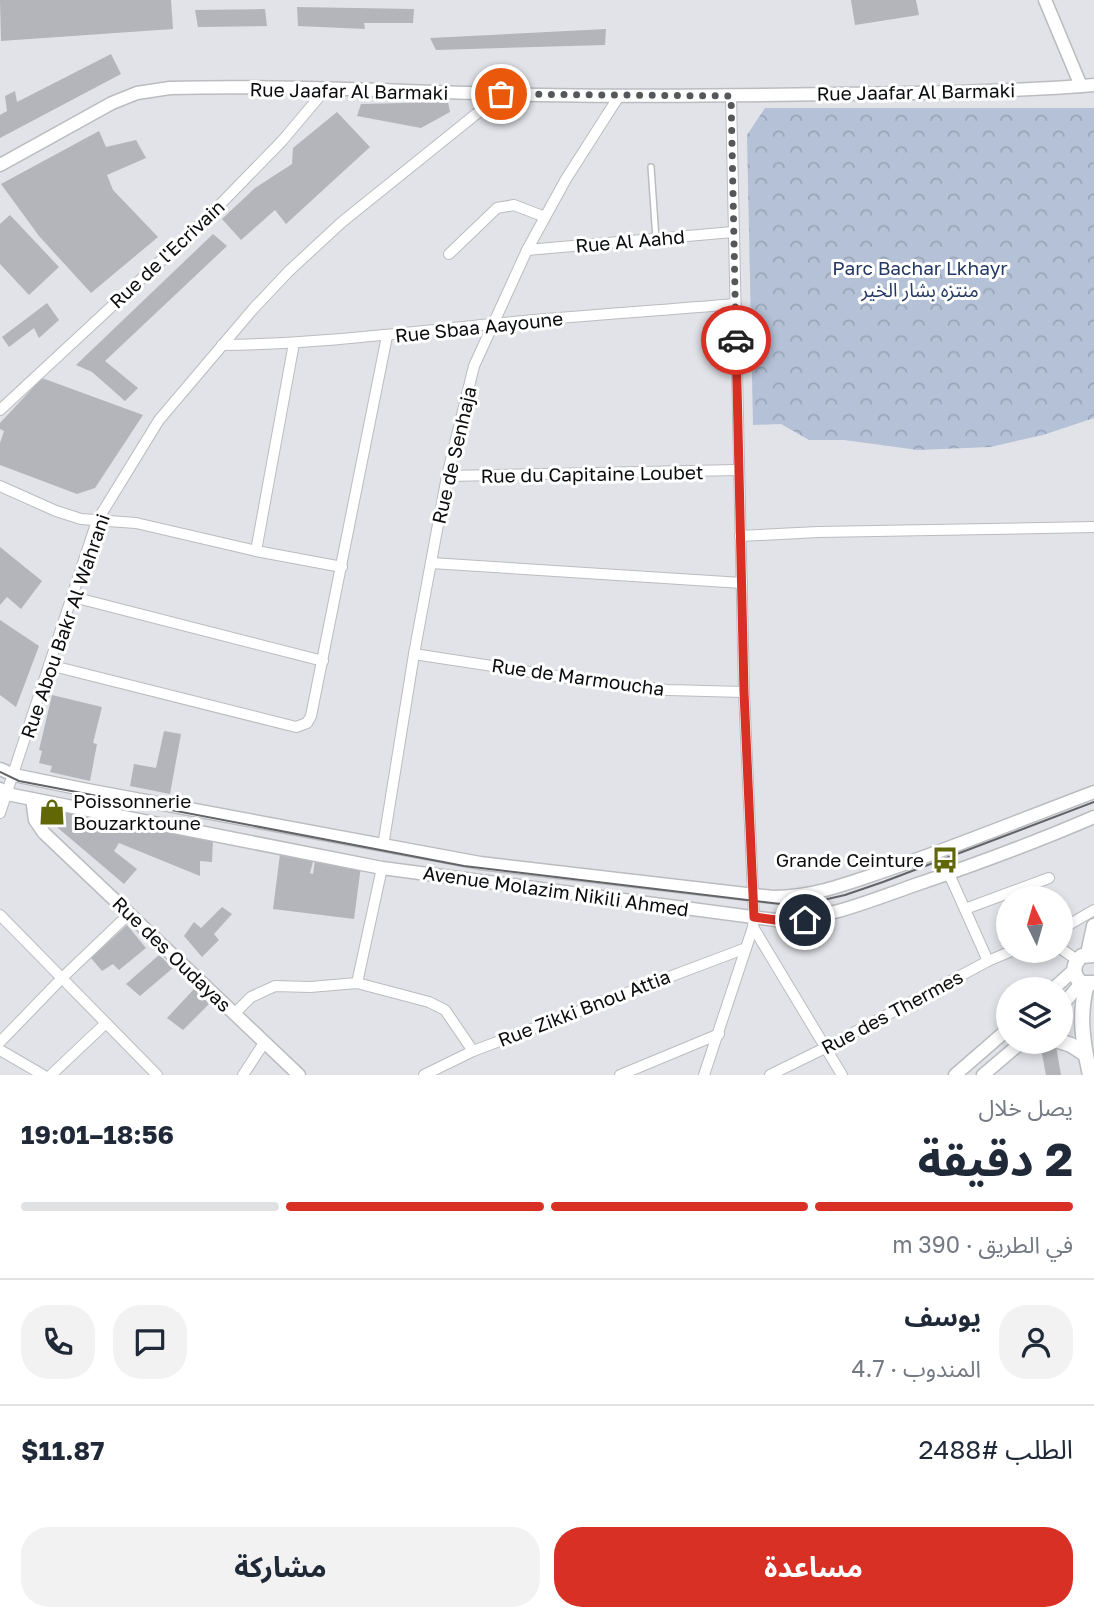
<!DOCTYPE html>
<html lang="ar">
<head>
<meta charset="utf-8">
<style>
  :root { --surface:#fff; --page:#f2f2f3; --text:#1f2937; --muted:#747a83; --line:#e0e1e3; --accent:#d93025 }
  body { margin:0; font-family:"Golos Text","Noto Sans Arabic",sans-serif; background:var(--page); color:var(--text); direction:rtl; height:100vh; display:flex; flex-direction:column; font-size:26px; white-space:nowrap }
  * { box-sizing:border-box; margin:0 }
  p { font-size:23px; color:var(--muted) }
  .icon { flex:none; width:38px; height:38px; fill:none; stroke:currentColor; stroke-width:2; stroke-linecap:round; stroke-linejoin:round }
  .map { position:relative; height:1075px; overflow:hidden; direction:ltr }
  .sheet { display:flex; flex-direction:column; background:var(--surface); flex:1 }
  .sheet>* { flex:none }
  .needle { width:46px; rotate:355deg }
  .buttons { position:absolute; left:996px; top:886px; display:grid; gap:14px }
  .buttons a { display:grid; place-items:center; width:77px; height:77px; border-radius:50%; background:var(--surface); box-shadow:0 4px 10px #0003; font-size:35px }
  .pin { position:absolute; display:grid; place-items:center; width:60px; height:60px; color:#fff; margin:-30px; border:4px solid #fff; border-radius:50%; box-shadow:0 2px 7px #0007 }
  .courier { position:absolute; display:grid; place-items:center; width:70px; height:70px; margin:-35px; border:5px solid #d93025; border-radius:50%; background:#fff; color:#222; box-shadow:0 2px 9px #0007 }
  .head em { font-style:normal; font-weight:700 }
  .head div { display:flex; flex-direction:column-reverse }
  .head { display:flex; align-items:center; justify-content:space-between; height:119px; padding:0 21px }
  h1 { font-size:46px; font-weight:700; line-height:52px }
  .bar { display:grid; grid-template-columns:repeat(4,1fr); gap:10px 7px; align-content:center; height:84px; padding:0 21px }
  .bar i { height:9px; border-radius:5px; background:var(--line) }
  .bar .on { background:var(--accent) }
  .bar p { grid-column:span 4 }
  .line { display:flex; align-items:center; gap:18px; padding:0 21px; border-top:2px solid var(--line) }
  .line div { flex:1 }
  .round { display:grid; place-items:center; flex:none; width:74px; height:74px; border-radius:28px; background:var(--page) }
  .cta { display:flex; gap:14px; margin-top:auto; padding:14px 21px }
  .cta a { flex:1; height:80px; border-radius:28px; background:var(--accent); color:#fff; font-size:28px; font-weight:700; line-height:80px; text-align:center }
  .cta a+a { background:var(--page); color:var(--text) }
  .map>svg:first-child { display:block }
</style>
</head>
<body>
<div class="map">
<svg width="1094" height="1075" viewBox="0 0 1094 1075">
  <defs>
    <pattern id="park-crowns" width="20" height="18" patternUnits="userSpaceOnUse" patternTransform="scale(1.75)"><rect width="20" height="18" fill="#b5c1d7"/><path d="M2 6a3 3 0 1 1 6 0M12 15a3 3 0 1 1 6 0" fill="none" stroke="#9aa5b7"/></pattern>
  </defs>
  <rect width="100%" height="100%" fill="#e1e3e8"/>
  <path fill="url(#park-crowns)" d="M 765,108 L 1094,108 L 1094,418 L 1043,435 L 990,447 L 918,450 L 844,440 L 809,440 L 781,424 L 753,425 L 747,135 Z"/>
  <g fill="#b3b5ba">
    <path d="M 0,0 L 171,0 L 173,29 L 1,41 Z"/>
    <path d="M 851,0 L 916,0 L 919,15 L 855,25 Z"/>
    <path d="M 297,7 L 414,9 L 413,23 L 364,23 L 365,29 L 298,26 Z"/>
    <path d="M 265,9 L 267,26 L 198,27 L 195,10 Z"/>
    <path d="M 606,29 L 605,45 L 436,50 L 430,38 Z"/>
    <path d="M 111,54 L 121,74 L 0,138 L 0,115 L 7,111 L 5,96 L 15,91 L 17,102 Z"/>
    <path d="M 448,102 L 450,112 L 421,128 L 357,116 L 361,104 Z"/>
    <path d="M 337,112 L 370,147 L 286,224 L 275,210 L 241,240 L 222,219 L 255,188 L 292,164 L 293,148 Z"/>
    <path d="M 99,131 L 106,147 L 136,140 L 146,158 L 107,175 L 113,190 L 158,237 L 91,293 L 39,236 L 1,184 Z"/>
    <path d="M 10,215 L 59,267 L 29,295 L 0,264 L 0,224 Z"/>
    <path d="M 213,234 L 227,246 L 105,361 L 138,388 L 125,401 L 92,372 L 76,365 Z"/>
    <path d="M 47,303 L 59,320 L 39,338 L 34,328 L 9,347 L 2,337 Z"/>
    <path d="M 42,378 L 143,415 L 95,488 L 77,494 L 0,465 L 0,443 L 4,431 L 0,429 L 0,423 Z"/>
    <path d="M 0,547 L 42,581 L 21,609 L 7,597 L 0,605 Z"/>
    <path d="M 0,620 L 39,646 L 16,707 L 0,695 Z"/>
    <path d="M 52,695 L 102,707 L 93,743 L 97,744 L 90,781 L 50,772 L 52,766 L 39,763 L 42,751 L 39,750 Z"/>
    <path d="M 164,731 L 181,734 L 170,794 L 130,786 L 134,764 L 156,768 Z"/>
    <path d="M 51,806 L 213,838 L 212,862 L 200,861 L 200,876 L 119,843 L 114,851 L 137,869 L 124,884 L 45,817 Z"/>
    <path d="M 280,854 L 314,858 L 310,873 L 313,874 L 315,860 L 361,866 L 354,919 L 273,909 Z"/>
    <path d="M 222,907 L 232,914 L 214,934 L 219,940 L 202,957 L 184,936 L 194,922 L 201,928 Z"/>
    <path d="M 127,925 L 146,948 L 119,970 L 113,964 L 102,971 L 91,958 Z"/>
    <path d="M 159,955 L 173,968 L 140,996 L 126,984 Z"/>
    <path d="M 195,988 L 209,1004 L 183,1030 L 167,1018 Z"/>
    <path d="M 1056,1046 L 1061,1075 L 1046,1075 L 1041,1049 Z"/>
  </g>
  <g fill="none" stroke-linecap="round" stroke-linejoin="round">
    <g stroke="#babcc0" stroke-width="8">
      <path id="service" d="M 651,167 L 656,239"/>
    </g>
    <g stroke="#babcc0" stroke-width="12">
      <g id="minor">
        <path d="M 527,250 L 733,232"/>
        <path d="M 449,254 L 497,208 L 514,205 L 545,217"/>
        <path d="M 222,345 C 312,344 402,333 492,324 C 573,316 654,311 735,304"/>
        <path d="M 0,410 L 207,218 L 282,141 L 325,90"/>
        <path d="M 447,476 L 738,470"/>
        <path d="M 0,486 L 56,511 L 81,519 L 136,523 L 256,551 L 342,567"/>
        <path d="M 740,536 L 818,532 L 1094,527"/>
        <path d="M 256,551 L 294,343"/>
        <path d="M 431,563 L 742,583"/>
        <path d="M 73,597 L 323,661"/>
        <path d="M 414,654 L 583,680 L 668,690 L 744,692"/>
        <path d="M 49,665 L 296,727 L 307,723 L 311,716 L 387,336"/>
        <path d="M 0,813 L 97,521 L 159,420 L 254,308 L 289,271 L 342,222 L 501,94"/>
        <path d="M 383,846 L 414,654 L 447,476 L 474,366 L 527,250 L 566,179 L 619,96"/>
        <path d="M 949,874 L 988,961"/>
        <path d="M 965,909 L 1049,878"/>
        <path d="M 0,915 L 157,1075"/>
        <path d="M 753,927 L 842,1075"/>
        <path d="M 1060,930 L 1094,910"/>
        <path d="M 1060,948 L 1077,960"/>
        <path d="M 357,983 L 382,868"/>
        <path d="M 235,1013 L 251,997 L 275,986 L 310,987 L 357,983 L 429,1002 L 445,1010 L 473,1051"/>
        <path d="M 0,1042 L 62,978 L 130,913"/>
        <path d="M 0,1050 L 43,1075"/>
        <path d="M 51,1075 L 106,1023"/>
        <path d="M 243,1075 L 264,1043"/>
        <path d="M 424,1075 L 473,1051 L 746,948"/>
        <path d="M 620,1075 L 719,1034"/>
        <path d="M 704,1075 L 753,927 L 754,917 L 744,692 L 731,96"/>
        <path d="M 770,1075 L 825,1048 L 988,961 L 1014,950"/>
      </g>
    </g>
    <g stroke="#babcc0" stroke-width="15">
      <g id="tertiary">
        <path d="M 1045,0 L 1081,86"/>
        <path d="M 0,165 L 112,103 L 137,93 L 170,88 C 281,85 392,91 503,94 C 614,97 724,96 835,94 C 922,93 1008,92 1094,85"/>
        <path d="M 0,769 L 14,775 L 87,790 L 480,863 L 773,897 C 814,897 849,883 887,870 C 957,846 1025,818 1094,792"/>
        <path d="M 0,789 L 7,794 L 382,868 L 783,921 C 828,918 870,901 912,886 C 974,865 1034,843 1094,817"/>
        <path d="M 32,799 L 35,820 L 44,833 L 299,1075"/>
        <path d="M 1053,989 L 1074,970"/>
        <path d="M 1060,1008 L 1081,983"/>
        <path d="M 955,1075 L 1008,1029"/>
        <path d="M 983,1075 L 1023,1041"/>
      </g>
    </g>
    <g stroke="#babcc0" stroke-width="17">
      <g id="secondary">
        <path d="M 1088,954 L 1094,926"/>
        <path d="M 1094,955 L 1082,956 C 1072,964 1072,974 1081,983 L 1094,983"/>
        <path d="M 1087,984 C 1078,1015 1083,1043 1090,1075"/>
        <path d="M 1059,1041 L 1071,1045 L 1085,1054"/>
      </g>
    </g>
    <use href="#service" stroke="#fff" stroke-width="5"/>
    <use href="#minor" stroke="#fff" stroke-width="10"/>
    <use href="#tertiary" stroke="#fff" stroke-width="12"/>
    <use href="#secondary" stroke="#fff" stroke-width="14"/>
    <path stroke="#626467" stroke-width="2" d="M 0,772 L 19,781 L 464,866 L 797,906 L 845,895 L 883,882 L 1094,802"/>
  </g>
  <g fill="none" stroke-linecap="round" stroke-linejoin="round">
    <path stroke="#56575a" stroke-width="7" stroke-dasharray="0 12.6" d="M 501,94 L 731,96 L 736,340"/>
    <path stroke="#d93025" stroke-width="9" d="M 736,340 L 744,692 L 754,917 L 783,921 L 805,920"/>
  </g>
  <defs>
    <g id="shop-bare" transform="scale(2.1)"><path d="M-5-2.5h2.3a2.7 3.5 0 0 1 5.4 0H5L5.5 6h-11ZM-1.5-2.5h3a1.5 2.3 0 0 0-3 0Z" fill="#616707" stroke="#fff" stroke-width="2.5" paint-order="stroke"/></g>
    <g id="bus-bare" transform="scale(2.1)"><path d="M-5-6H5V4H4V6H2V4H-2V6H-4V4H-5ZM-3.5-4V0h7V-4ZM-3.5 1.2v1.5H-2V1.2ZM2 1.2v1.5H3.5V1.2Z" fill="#616707" stroke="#fff" stroke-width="2.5" paint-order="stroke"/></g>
  </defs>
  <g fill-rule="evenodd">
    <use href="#shop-bare" x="52" y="812"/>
    <use href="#bus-bare" x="945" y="860"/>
  </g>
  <g text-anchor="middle" stroke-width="6" stroke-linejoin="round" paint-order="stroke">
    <g font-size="19" fill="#0b0c0e" stroke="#fff">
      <text transform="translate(349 91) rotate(1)" y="7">Rue Jaafar Al Barmaki</text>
      <text transform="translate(916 92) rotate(-1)" y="7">Rue Jaafar Al Barmaki</text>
      <text transform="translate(630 241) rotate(-5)" y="7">Rue Al Aahd</text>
      <text transform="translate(167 254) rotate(-43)" y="7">Rue de l'Ecrivain</text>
      <text transform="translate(479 327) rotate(-6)" y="7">Rue Sbaa Aayoune</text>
      <text transform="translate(454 455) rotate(-77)" y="7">Rue de Senhaja</text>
      <text transform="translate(592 474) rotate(-1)" y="7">Rue du Capitaine Loubet</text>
      <text transform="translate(65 626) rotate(-71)" y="7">Rue Abou Bakr Al Wahrani</text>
      <text transform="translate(578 677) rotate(8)" y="7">Rue de Marmoucha</text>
      <text transform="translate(556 891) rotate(8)" y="7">Avenue Molazim Nikili Ahmed</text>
      <text transform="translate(172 954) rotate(44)" y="7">Rue des Oudayas</text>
      <text transform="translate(584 1008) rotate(-21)" y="7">Rue Zikki Bnou Attia</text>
      <text transform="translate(892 1012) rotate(-28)" y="7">Rue des Thermes</text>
    </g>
    <g font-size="19" fill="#233864" stroke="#fff">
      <text x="920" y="275">Parc Bachar Lkhayr<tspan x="920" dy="22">منتزه بشار الخير</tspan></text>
    </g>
    <g font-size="19" fill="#0b0c0e" stroke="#fff" text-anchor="start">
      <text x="73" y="808">Poissonnerie<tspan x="73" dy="22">Bouzarktoune</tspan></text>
      <text x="924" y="867" text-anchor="end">Grande Ceinture</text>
    </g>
  </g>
</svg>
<div class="buttons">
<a><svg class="needle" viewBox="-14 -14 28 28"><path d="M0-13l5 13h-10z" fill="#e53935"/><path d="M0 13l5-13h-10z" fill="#747a83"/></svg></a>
<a><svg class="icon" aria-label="layers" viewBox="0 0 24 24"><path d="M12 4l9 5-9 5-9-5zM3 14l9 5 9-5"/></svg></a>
</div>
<div class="pin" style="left:501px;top:94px;background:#ea580c"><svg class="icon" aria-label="bag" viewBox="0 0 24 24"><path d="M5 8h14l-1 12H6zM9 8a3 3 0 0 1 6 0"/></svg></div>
<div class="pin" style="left:805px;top:920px;background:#1f2937"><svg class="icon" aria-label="home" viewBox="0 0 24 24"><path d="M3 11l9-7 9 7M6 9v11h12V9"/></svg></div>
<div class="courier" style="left:736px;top:340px"><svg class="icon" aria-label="car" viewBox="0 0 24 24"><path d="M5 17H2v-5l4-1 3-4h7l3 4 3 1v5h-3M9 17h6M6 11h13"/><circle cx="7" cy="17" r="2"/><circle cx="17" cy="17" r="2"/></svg></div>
</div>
<section class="sheet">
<div class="head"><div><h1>2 دقيقة</h1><p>يصل خلال</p></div><em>18:56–19:01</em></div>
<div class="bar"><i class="on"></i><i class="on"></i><i class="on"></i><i></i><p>في الطريق · 390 m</p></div>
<div class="line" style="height:126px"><a class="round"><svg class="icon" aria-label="person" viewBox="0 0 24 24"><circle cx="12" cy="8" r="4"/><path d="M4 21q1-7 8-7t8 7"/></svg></a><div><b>يوسف</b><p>المندوب · 4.7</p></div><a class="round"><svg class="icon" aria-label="chat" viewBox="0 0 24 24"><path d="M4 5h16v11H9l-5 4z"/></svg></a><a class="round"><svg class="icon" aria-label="phone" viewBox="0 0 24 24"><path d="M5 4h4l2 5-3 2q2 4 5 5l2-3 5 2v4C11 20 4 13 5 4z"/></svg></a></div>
<div class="line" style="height:91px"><div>الطلب #2488</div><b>$11.87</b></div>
<div class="cta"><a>مساعدة</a><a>مشاركة</a></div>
</section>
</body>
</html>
